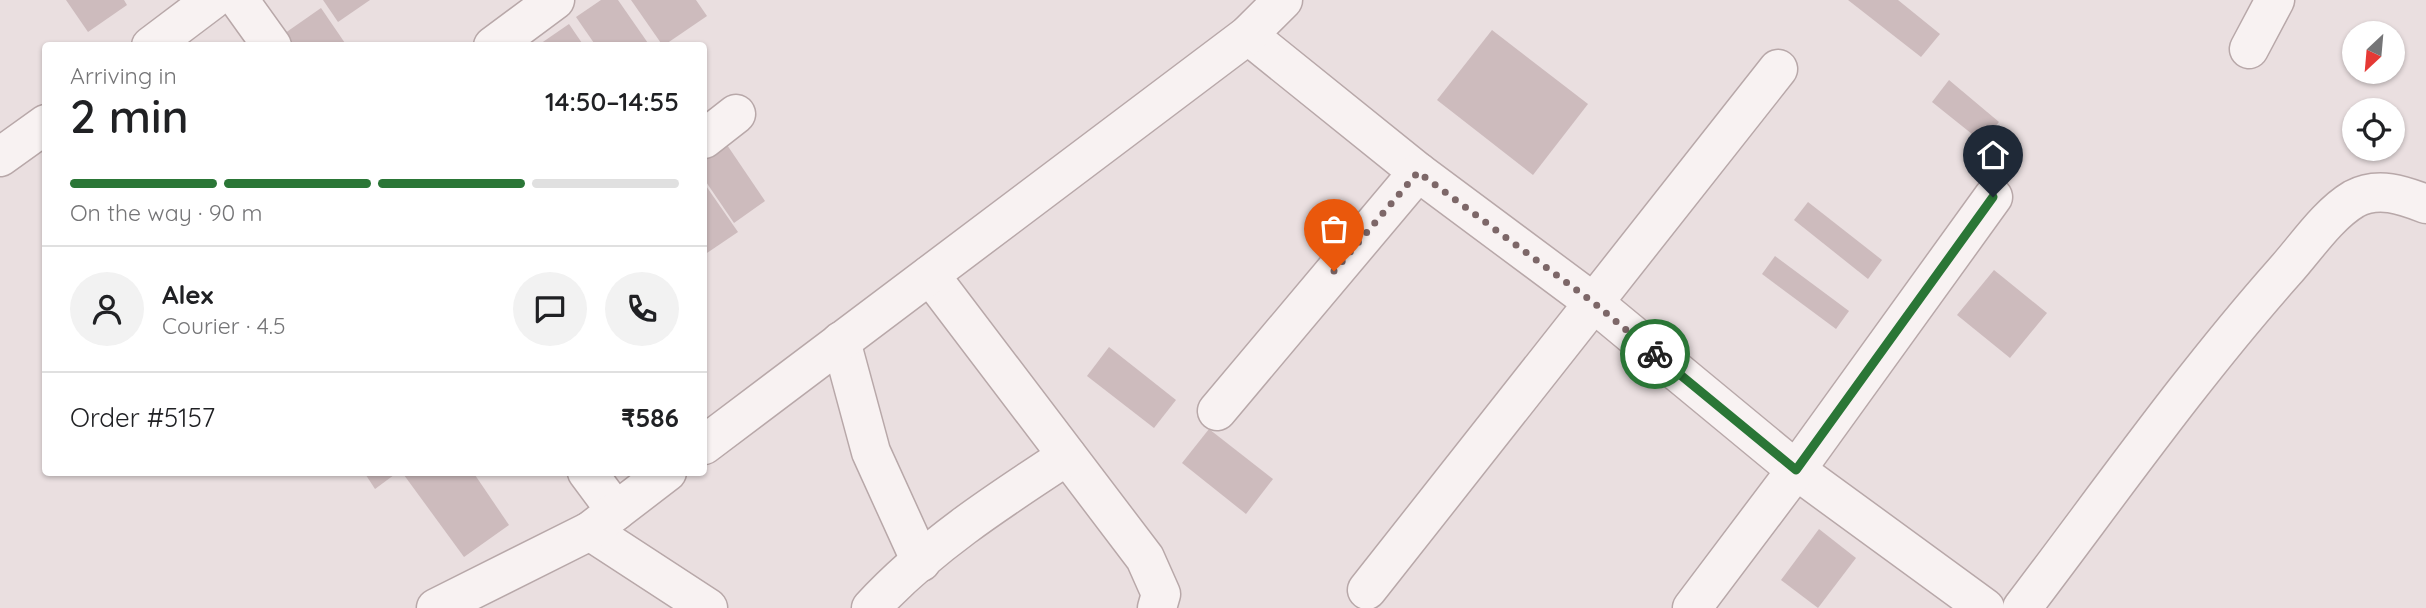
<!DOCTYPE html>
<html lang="en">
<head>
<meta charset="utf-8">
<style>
  :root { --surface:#fff; --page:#f2f2f2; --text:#202124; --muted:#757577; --line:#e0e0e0; --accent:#2a7636 }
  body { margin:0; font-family:Quicksand,sans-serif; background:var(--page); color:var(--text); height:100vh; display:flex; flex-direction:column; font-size:26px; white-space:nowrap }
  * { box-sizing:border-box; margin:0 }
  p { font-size:23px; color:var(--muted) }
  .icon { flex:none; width:38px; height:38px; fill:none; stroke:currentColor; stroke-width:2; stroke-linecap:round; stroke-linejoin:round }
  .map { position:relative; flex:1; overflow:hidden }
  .drawer { position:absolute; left:42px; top:42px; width:665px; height:434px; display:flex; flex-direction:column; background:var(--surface); border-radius:7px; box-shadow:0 2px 5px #0004 }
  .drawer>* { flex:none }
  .needle { width:46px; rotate:206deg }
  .tools { position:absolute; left:2342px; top:21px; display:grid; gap:14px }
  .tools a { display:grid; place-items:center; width:63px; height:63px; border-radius:50%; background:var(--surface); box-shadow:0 2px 5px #0004; font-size:35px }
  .pin { position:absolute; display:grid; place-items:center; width:60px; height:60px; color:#fff; margin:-72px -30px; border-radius:50% 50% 50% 0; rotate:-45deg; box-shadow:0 0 7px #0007 }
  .pin .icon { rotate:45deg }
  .courier { position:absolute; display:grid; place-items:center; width:70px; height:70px; margin:-35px; border:5px solid #2a7636; border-radius:50%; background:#fff; color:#222; box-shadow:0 2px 9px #0007 }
  .head em { font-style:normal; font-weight:600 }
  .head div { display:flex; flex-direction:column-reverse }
  .head { display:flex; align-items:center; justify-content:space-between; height:119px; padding:0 28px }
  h1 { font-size:46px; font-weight:600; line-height:52px }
  .bar { display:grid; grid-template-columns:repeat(4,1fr); gap:10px 7px; align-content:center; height:84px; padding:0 28px }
  .bar i { height:9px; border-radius:5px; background:var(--line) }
  .bar .current { background:var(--accent) }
  .bar p { grid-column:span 4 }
  .line { display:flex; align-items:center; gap:18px; padding:0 28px; border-top:2px solid var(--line) }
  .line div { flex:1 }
  .round { display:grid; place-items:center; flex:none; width:74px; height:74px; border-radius:37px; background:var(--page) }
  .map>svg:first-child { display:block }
</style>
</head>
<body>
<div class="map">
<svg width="2426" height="608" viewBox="0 0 2426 608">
  <rect width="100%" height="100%" fill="#eadfe0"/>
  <g fill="#cdbbbd">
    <path d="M 66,0 L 124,0 L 127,5 L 88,32 Z"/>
    <path d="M 323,0 L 370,0 L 338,22 Z"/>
    <path d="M 601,0 L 618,0 L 650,46 L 596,46 L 576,17 Z"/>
    <path d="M 631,0 L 696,0 L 707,16 L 663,46 Z"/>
    <path d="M 1848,0 L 1898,0 L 1940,34 L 1921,57 Z"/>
    <path d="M 321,8 L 347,46 L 284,46 L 278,38 Z"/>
    <path d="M 569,24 L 584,46 L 537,46 Z"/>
    <path d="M 1492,30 L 1588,104 L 1533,175 L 1437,100 Z"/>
    <path d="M 1949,80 L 1999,122 L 1982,142 L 1932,102 Z"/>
    <path d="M 723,139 L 765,201 L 734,223 L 704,179 L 704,153 Z"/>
    <path d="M 704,183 L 738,232 L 704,255 Z"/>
    <path d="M 1808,202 L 1882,260 L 1868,279 L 1794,220 Z"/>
    <path d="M 1775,256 L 1849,311 L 1836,329 L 1762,274 Z"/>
    <path d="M 1994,270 L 2047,313 L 2010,358 L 1957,315 Z"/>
    <path d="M 1109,347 L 1176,400 L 1154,428 L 1087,376 Z"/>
    <path d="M 1209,429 L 1273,479 L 1246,514 L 1182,463 Z"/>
    <path d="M 364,472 L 398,472 L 375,489 Z"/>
    <path d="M 409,472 L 473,472 L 509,525 L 464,557 L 404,475 Z"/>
    <path d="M 1819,529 L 1856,558 L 1818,608 L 1781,580 Z"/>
  </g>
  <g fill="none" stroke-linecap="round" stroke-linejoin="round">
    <g stroke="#b8a8a9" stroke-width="41">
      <g id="minor">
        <path d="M 239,0 L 272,46"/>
        <path d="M 1248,35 L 1418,172 L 1594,303 L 1796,470 L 1985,608"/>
        <path d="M 151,46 L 212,0"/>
        <path d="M 493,46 L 555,0"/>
        <path d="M 2249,49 L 2275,0"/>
        <path d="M 704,139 L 736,114"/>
        <path d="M 0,157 L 46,124"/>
        <path d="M 930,275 L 1145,558 L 1161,594 L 1157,608"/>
        <path d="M 841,341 L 871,452 L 921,562"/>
        <path d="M 1217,411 L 1418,172"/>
        <path d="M 704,445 L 1248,35 L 1283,0"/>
        <path d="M 587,472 L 616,511"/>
        <path d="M 590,531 L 708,608"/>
        <path d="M 1367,590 L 1778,69"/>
        <path d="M 436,608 L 590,531 L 667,472"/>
        <path d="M 871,608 C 927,547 998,501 1067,456"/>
        <path d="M 1692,608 L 1796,470 L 1993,197"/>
        <path d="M 2022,608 C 2108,495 2190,378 2284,272 C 2305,249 2327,215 2354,199 C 2378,186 2403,195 2426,204"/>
      </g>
    </g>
    <use href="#minor" stroke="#f8f2f2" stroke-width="38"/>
  </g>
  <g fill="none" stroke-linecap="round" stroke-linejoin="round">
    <path stroke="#7d6768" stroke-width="7" stroke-dasharray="0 12.6" d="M 1334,271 L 1418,172 L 1594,303 L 1655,354"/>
    <path stroke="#2a7636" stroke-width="9" d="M 1655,354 L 1796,470 L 1993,197"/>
  </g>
</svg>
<div class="tools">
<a><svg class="needle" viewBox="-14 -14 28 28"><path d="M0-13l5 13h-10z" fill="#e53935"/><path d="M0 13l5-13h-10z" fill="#757577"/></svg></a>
<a><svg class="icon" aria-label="locate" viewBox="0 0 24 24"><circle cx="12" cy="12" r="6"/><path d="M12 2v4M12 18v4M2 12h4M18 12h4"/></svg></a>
</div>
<div class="pin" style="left:1334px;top:271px;background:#ea580c"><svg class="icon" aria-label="bag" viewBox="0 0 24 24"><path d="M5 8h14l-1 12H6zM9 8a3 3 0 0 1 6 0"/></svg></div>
<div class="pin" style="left:1993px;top:197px;background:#1f2937"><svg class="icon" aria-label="home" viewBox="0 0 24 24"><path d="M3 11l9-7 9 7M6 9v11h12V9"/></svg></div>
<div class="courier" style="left:1655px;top:354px"><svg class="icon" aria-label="bike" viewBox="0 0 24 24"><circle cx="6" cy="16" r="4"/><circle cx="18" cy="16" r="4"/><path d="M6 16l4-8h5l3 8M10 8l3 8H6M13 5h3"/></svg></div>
<section class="drawer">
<div class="head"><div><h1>2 min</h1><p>Arriving in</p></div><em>14:50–14:55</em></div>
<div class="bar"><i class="current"></i><i class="current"></i><i class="current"></i><i></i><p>On the way · 90 m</p></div>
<div class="line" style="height:126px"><a class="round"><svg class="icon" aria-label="person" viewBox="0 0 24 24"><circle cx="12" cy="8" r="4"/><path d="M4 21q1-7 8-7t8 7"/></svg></a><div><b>Alex</b><p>Courier · 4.5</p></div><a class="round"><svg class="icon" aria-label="chat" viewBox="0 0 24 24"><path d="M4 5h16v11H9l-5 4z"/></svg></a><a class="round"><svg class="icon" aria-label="phone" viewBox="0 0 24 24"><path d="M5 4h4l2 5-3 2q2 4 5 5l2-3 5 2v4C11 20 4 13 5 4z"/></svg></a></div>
<div class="line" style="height:91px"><div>Order #5157</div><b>₹586</b></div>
</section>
</div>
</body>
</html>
